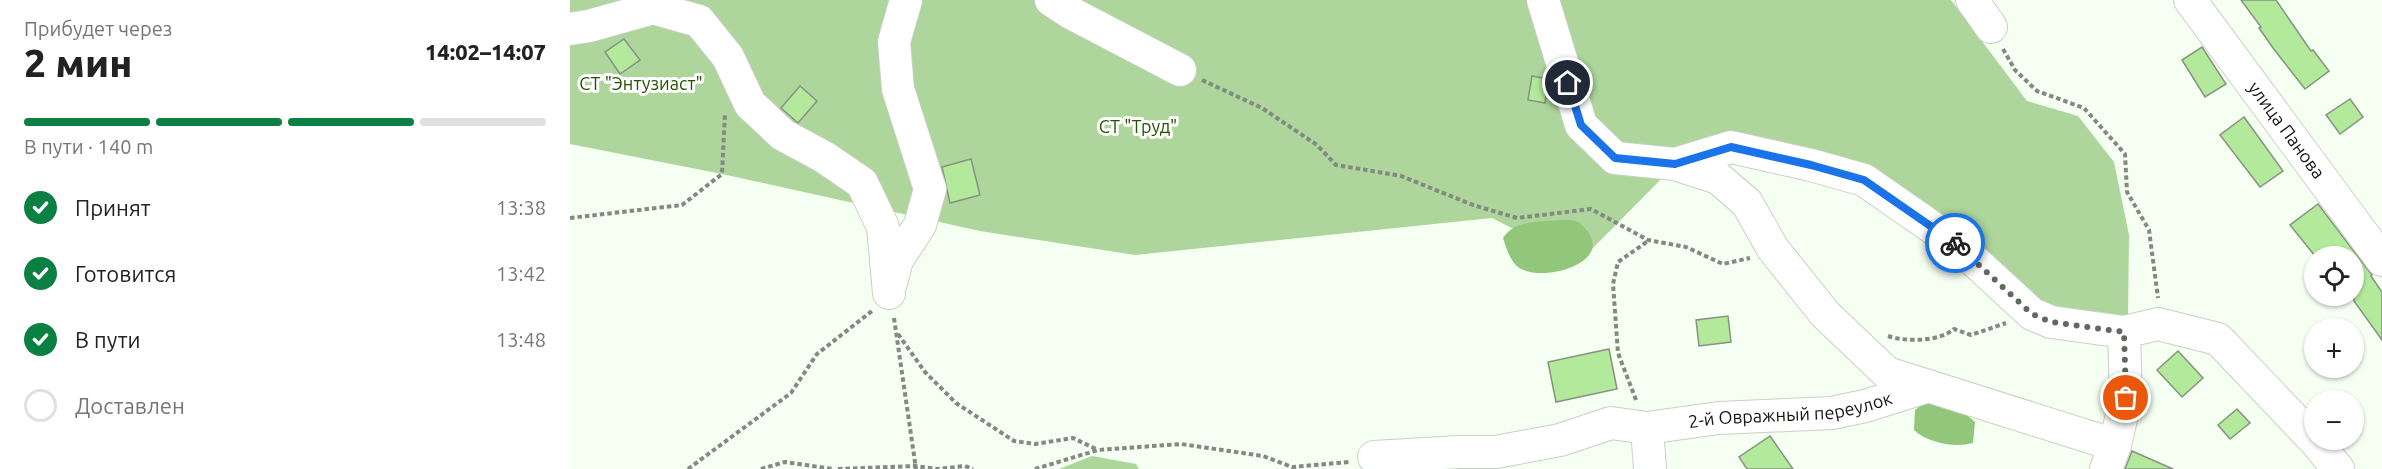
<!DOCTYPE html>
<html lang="ru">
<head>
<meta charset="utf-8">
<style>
  :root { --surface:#fff; --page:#f2f2f2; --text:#222; --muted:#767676; --line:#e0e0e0; --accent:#0b8043 }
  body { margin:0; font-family:Ubuntu,sans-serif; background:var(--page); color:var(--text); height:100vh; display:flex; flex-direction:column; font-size:22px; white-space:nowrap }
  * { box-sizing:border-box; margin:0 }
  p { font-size:20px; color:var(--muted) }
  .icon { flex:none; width:33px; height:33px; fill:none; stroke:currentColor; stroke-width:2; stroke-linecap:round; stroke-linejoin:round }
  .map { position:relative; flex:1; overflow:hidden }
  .details { display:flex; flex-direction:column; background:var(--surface); width:570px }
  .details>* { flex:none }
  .tools { position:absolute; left:1734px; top:246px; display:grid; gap:12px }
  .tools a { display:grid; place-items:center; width:60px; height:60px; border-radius:50%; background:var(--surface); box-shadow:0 2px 4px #0004; font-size:30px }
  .pin { position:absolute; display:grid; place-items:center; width:51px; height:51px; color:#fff; margin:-26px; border:3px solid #fff; border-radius:50%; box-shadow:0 2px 6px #0007 }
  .courier { position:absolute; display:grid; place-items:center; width:60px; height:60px; margin:-30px; border:4px solid #1a73e8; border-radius:50%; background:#fff; color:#222; box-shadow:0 2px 8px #0007 }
  .head em { font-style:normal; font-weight:800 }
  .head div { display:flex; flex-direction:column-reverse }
  .head { display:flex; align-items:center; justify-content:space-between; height:102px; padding:0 24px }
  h1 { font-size:39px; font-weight:800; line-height:45px }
  .bar { display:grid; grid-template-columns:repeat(4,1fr); gap:9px 6px; align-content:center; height:72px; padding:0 24px }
  .bar i { height:8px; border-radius:4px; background:var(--line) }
  .bar .active { background:var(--accent) }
  .bar p { grid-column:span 4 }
  ol { padding:0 24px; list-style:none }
  li { display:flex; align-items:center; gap:18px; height:66px }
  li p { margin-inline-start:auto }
  li .icon { padding:6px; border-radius:50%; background:var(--accent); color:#fff; stroke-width:4 }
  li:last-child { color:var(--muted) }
  li i { width:33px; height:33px; border:3px solid var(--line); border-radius:50% }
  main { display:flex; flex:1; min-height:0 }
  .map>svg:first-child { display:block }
</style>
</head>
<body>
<main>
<section class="details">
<div class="head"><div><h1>2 мин</h1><p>Прибудет через</p></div><em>14:02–14:07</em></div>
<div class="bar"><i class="active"></i><i class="active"></i><i class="active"></i><i></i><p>В пути · 140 m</p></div>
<ol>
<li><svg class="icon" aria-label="check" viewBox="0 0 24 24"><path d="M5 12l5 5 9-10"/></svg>Принят<p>13:38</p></li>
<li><svg class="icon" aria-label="check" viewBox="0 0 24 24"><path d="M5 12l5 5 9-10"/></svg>Готовится<p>13:42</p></li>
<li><svg class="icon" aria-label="check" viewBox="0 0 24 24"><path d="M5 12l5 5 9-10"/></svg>В пути<p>13:48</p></li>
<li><i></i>Доставлен</li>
</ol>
</section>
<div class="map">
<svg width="1812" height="469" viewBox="0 0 1812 469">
  <rect width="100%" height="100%" fill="#f5fff2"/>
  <g fill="#add59c">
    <path d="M 0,0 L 1381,0 L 1457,101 L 1508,116 L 1544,162 L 1559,235 L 1558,318 L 1475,305 L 1316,180 L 1116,154 L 1009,262 L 922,218 L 565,255 L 410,231 L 152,174 L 0,144 Z"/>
    <path d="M 522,456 L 566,464 L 569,469 L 489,469 Z"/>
  </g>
  <g fill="#92c67a">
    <path d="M 991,220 C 995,220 1001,219 1005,221 C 1014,224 1026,239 1022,250 C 1013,271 966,280 948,267 C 940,261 936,247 933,238 C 945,219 971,222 991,220 Z"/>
    <path d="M 1354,403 C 1372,402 1392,409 1405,422 L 1403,443 C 1385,448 1358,443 1344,430 L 1345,410 Z"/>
  </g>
  <g fill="#b2e99b" stroke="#889283" stroke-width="1.5">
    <path d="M 1671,0 L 1706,0 L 1741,51 L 1743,50 L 1759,71 L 1735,89 L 1703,48 L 1689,28 L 1691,27 Z"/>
    <path d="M 54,39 L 70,60 L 50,74 L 35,52 Z"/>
    <path d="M 1632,47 L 1656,84 L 1635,97 L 1612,60 Z"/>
    <path d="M 962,76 L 978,79 L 975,103 L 958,100 Z"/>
    <path d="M 230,86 L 247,101 L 228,123 L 211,108 Z"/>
    <path d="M 1780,99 L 1793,117 L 1770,134 L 1756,115 Z"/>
    <path d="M 1674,117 L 1713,171 L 1690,187 L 1650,135 Z"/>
    <path d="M 401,159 L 410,195 L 380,203 L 372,167 Z"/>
    <path d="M 1748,204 L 1802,275 L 1801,276 L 1812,292 L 1812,340 L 1784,301 L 1784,256 L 1745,256 L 1720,225 Z"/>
    <path d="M 1158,316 L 1161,342 L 1129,346 L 1126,320 Z"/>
    <path d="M 1039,349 L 1047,389 L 986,402 L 978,362 Z"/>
    <path d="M 1608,351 L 1633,378 L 1612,397 L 1587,370 Z"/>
    <path d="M 1667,409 L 1680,423 L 1660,439 L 1648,425 Z"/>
    <path d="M 1200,436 L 1223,469 L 1177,469 L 1169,457 Z"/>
    <path d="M 1562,451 L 1603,469 L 1555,469 Z"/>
  </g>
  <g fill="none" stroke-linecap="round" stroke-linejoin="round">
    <g stroke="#c7d2c2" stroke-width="34">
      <g id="minor">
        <path d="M 481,0 L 501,13 L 610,70"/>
        <path d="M 973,0 L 1011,125 L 1045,158 L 1105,164 L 1161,147 L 1241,165 L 1294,180 L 1386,244 L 1462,314 L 1481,322 L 1554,332 L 1588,324 L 1648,339 L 1746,442 L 1768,469"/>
        <path d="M 1402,0 L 1421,27"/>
        <path id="s1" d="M 1620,0 L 1812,260"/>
        <path d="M 0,29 L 19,26 L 83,8 L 129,21 L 158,57 L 180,104 L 213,135 L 254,157 L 292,183 L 313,227 L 319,293"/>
        <path d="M 1105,164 L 1148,178 L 1177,203 L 1203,249 L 1255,314 L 1317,373 L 1545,445"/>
        <path d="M 321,283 L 327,260 L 350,225 L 360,189 L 328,89 L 324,42 L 336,0"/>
        <path d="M 1077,428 L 1080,469"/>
        <path id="s2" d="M 804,457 L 889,452 L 926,452 L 990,440 L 1041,423 L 1077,428 L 1149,418 L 1262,413 L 1295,406 L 1359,386"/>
        <path d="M 1536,469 L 1545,445 L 1556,398 L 1554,332"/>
      </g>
    </g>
    <g stroke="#838a80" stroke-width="4" stroke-dasharray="4.5 3" stroke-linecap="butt">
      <path d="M 1433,49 L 1445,70 L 1467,91 L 1514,108 L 1555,154 L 1557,192 L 1579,230 L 1588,298"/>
      <path d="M 632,80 L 692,108 L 747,145 L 766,165 L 831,176 L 903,205 L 947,218 L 1021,209 L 1078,240 L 1116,247 L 1153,264 L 1180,258"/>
      <path d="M 0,218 L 112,205 L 152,174 L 155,113"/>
      <path d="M 324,318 L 346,469"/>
      <path d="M 328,334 L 355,372 L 386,403 L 444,441 L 465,444 L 503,438 L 528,450"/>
      <path d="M 1318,336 C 1336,342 1369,342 1384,329 L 1401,335 L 1436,323"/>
      <path d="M 1066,400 L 1048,353 L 1043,284 L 1048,262 L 1078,241"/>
      <path d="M 118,469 L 221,393 L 247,354 L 302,311"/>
      <path d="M 191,469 L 215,462 L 263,469"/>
      <path d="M 268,469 L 345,466 L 368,469 L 395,466 L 403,469"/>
      <path d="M 465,469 L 528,450 L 611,444 L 693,456 L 722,467 L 779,462"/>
    </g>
    <use href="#minor" stroke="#fff" stroke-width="32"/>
  </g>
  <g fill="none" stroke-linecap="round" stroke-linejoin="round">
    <path stroke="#61685f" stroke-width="6" stroke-dasharray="0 10.8" d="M 1385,243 L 1462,314 L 1481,322 L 1554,332 L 1556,398"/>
    <path stroke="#1a73e8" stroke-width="8" d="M 998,83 L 1011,125 L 1045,158 L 1105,164 L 1161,147 L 1241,165 L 1294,180 L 1385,243"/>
  </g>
  <g text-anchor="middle" stroke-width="6" stroke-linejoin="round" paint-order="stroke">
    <g font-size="18" fill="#245401" stroke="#fff">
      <text x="71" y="90">СТ "Энтузиаст"</text>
      <text x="568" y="133">СТ "Труд"</text>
    </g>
    <g font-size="18" fill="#121610" stroke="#fff">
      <text dy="6" stroke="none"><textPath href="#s1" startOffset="162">улица Панова</textPath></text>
      <text dy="6" stroke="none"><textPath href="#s2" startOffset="422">2-й Овражный переулок</textPath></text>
    </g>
  </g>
</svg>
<div class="tools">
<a><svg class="icon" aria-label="locate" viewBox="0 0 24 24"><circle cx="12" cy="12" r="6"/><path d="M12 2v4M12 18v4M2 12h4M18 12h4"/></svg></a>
<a>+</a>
<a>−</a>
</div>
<div class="pin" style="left:1556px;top:398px;background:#ea580c"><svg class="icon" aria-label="bag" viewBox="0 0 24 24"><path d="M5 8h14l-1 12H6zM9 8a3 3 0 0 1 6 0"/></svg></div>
<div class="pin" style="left:998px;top:83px;background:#1f2937"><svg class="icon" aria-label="home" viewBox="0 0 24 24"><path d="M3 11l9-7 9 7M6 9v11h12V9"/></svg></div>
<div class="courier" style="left:1385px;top:243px"><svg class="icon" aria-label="bike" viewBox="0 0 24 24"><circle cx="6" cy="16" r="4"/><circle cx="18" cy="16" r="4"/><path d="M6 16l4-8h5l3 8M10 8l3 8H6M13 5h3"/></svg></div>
</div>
</main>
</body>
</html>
